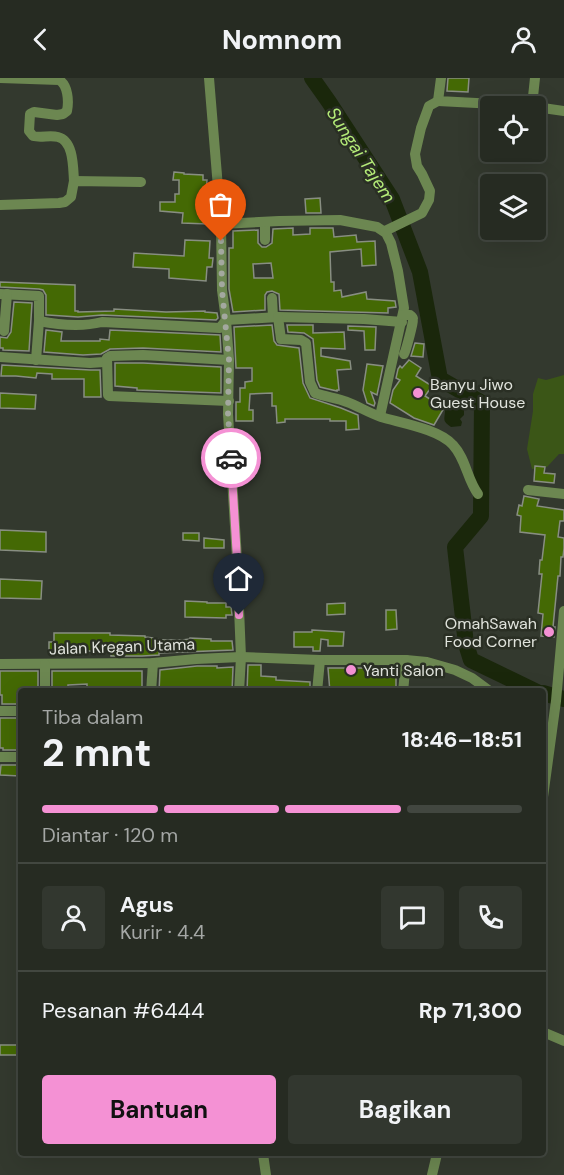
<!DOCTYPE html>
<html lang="id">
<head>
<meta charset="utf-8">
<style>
  :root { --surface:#262b22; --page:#32372f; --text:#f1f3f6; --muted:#a4a7a5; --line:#424740; --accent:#f491d4 }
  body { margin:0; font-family:"DM Sans",sans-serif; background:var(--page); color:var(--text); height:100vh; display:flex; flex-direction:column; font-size:22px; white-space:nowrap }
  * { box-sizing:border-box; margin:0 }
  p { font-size:20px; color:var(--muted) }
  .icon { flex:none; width:33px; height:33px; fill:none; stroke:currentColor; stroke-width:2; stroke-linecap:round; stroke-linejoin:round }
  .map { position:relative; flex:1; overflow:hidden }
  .sheet { position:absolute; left:18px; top:610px; width:528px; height:468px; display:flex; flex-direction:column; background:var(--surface); border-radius:6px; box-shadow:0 6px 24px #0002,0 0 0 2px var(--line) }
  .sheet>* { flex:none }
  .tools { position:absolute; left:480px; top:18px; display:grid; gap:12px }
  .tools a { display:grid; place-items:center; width:66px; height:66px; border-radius:6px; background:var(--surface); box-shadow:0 6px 24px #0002,0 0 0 2px var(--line); font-size:30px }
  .pin { position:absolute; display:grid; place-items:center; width:51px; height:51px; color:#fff; margin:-62px -26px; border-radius:50% 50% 50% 0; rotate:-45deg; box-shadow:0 0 6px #0007 }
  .pin .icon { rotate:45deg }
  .courier { position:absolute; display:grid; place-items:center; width:60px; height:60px; margin:-30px; border:4px solid #f491d4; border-radius:50%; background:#fff; color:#222; box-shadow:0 2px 8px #0007 }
  .head em { font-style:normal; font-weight:700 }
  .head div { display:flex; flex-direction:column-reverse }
  .head { display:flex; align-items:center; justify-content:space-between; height:102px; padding:0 24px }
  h1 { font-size:39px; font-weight:700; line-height:45px }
  .bar { display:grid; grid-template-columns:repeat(4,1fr); gap:9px 6px; align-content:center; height:72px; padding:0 24px }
  .bar i { height:8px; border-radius:4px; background:var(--line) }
  .bar .current { background:var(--accent) }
  .bar p { grid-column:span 4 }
  .line { display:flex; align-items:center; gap:15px; padding:0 24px; border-top:2px solid var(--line) }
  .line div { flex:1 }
  .round { display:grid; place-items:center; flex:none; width:63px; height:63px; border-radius:6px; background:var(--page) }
  .button { display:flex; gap:12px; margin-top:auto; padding:12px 24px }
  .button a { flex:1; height:69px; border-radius:6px; background:var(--accent); color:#111; font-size:24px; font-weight:700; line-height:69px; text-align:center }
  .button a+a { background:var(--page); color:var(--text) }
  header { display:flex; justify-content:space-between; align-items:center; height:78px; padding:0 24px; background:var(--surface); font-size:27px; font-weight:700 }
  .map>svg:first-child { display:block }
</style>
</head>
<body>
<header><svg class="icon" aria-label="back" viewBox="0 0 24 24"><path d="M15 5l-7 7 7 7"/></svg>Nomnom<svg class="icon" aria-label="person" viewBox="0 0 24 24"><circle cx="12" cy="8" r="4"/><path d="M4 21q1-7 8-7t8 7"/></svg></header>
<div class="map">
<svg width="564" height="1097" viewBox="0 0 564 1097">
  <rect width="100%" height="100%" fill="#33392e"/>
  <path fill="#3b5617" d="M 564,297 L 564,376 L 559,376 L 547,389 L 532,391 L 527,371 L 533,333 L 533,316 L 538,300 L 546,302 Z"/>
  <path fill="#1a270b" d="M 453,326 L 464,330 L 464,337 L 460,341 L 462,344 L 461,348 L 451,349 C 443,343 444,343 445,334 C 445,327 443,332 446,327 Z"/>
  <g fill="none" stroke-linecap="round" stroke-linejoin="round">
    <g stroke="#1a270b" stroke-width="16">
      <path d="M 312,0 L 329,24 L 392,121 L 420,194 L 440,301 L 482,325 L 481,438 L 455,469 L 466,566 L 471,582 L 537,614"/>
      <path d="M 543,615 L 564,621"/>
    </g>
  </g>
  <g fill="#446904" stroke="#888e82" stroke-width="1.5" fill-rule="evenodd">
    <path d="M 448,0 L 469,0 L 468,14 L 447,13 Z"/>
    <path d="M 174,94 L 184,95 L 184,96 L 203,97 L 203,102 L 207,102 L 206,115 L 211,115 L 212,128 L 208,128 L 208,146 L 182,145 L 183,135 L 160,133 L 160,124 L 175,124 L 175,116 L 179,116 L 179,102 L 173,102 Z"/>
    <path d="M 320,120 L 321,135 L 306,135 L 305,121 Z"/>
    <path d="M 293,150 L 293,157 L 310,156 L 310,150 L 333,150 L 334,159 L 356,157 L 357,164 L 375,163 L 376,187 L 362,188 L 361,171 L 330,174 L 331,204 L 334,204 L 334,213 L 341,212 L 342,219 L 366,214 L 367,221 L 395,223 L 396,229 L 388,230 L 388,235 L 280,232 L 279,216 L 272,213 L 267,214 L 265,217 L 265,232 L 233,234 L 229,211 L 229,170 L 233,170 L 233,153 L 258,152 L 258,165 L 262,169 L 266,169 L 272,165 L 273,151 ZM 271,185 L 273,200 L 254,200 L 253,186 Z"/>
    <path d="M 185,162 L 210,163 L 209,180 L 213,180 L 212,189 L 207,189 L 206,203 L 169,200 L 169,191 L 133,189 L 134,175 L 184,178 Z"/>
    <path d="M 0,204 L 75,207 L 75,233 L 78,233 L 78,234 L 114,233 L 114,231 L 166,234 L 205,233 L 205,234 L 217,235 L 218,240 L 216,242 L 102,237 L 78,239 L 48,237 L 46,237 L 46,217 L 43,212 L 39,211 L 0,209 Z"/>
    <path d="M 14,224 L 32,225 L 29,273 L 3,272 L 3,270 L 0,270 L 0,259 L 7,260 L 11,254 Z"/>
    <path d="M 272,247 L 274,263 L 277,267 L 299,270 L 303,305 L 310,320 L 341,330 L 358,337 L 359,351 L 346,352 L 346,343 L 330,343 L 330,341 L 285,341 L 285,344 L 277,345 L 276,328 L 272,328 L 272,315 L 250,316 L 249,332 L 253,332 L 253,343 L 236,343 L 236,324 L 240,324 L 240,310 L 245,310 L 245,304 L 252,303 L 252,290 L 236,290 L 234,249 Z"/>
    <path d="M 287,247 L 313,247 L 313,255 L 344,254 L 345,271 L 321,270 L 321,278 L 350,283 L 351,291 L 337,292 L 339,312 L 337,312 L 337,313 L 320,309 L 317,302 L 313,261 L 304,255 L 288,254 Z"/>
    <path d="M 348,248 L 376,249 L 375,272 L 365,272 L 364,253 L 348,252 Z"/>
    <path d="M 46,252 L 62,254 L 61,263 L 100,263 L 100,261 L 109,262 L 110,252 L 220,257 L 221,274 L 143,270 L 110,271 L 101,276 L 83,277 L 44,274 Z"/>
    <path d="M 415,265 L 424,266 L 423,279 L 411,278 Z"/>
    <path d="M 409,282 L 421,290 L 416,298 L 432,308 L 425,318 L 444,330 L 434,347 L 414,340 L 390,325 L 393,312 L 400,302 L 396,300 L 398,291 L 400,288 L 402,290 Z"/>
    <path d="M 115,285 L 143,285 L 221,289 L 221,315 L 137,312 L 137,310 L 115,308 Z"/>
    <path d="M 367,286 L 383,288 L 377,317 L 371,314 L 375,325 L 374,328 L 367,325 L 363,312 Z"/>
    <path d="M 2,287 L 90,292 L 100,292 L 101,319 L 84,319 L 84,301 L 52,301 L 52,296 L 37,295 L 36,300 L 16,298 L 1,298 Z"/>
    <path d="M 0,315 L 36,317 L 35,331 L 0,330 Z"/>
    <path d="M 535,388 L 545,389 L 544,395 L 555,396 L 554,405 L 534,403 Z"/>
    <path d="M 524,418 L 539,421 L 537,428 L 564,432 L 564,443 L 560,443 L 558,459 L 564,460 L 564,470 L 563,479 L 561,479 L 560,498 L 558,498 L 553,549 L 555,549 L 554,559 L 541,558 L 543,536 L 538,535 L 542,496 L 539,496 L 540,482 L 542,482 L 545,457 L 520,454 L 521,438 L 517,437 L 519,427 L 522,428 Z"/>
    <path d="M 0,452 L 46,454 L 46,474 L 0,472 Z"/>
    <path d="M 183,455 L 199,455 L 199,463 L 183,462 Z"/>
    <path d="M 204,460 L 224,462 L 224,470 L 204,470 Z"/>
    <path d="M 0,501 L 42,503 L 41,521 L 0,520 Z"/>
    <path d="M 185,523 L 207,524 L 207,525 L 226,525 L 226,529 L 231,529 L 232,537 L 226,537 L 226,540 L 185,539 Z"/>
    <path d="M 345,525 L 345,536 L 327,537 L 327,526 Z"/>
    <path d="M 386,532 L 396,532 L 397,551 L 386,552 Z"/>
    <path d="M 312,552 L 344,554 L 343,568 L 328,568 L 328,562 L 321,561 L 320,573 L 313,573 L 313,569 L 294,569 L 294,554 L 312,554 Z"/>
    <path d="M 54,555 L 110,555 L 110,557 L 145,558 L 145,559 L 153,560 L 153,561 L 165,562 L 182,562 L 190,561 L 190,560 L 211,561 L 211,563 L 232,563 L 233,572 L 159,575 L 159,577 L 142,578 L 111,578 L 111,573 L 83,573 L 83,575 L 76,575 L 76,574 L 49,574 L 49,564 L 54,564 Z"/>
    <path d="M 248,587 L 261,587 L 261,598 L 276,599 L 276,602 L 310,604 L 310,614 L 247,614 Z"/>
    <path d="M 197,588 L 217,588 L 217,590 L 233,589 L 232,614 L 159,614 L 160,592 Z"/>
    <path d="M 328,590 L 366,590 L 366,591 L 371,591 L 371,592 L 396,593 L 396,614 L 330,614 Z"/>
    <path d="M 0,593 L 38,593 L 38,614 L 21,614 L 21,616 L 17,616 L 17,626 L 2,626 L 2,617 L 0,617 Z"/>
    <path d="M 52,593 L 142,593 L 142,614 L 87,614 L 87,606 L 68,607 L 68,614 L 52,614 Z"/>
    <path d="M 0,640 L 21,640 L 21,672 L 3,672 L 3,670 L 0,670 Z"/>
    <path d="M 1,687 L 21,687 L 20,698 L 0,697 Z"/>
    <rect x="0" y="967" width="21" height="10"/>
  </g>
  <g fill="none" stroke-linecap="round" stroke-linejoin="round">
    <g stroke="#6c8751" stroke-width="10">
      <path d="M 0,0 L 59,2 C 68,7 69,23 67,33 L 63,36 L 57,37 L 34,34 L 30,36 L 29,53 L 33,58 C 41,60 50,57 58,59 C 74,63 73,90 74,103"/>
      <path d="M 209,0 L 221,146 L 222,212 L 226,242 L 229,282 L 228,336 L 237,481 L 241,579 L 239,614"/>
      <path d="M 441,0 L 438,23 L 532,28"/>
      <path d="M 535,28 L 532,28 L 535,0"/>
      <path d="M 536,29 L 564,33"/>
      <path d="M 0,127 L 59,125 L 65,124 L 71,119 L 74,103 L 141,104"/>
      <path d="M 265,144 L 265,162"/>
      <path d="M 221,146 L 279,143 L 340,142 L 377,149 L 386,155 L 391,165 L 398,193 L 404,230 L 380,338"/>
      <path d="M 385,153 L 422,135 L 429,122 L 430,113 L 422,96 L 417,88 L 415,76 L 421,50 L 429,28 L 438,23"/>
      <path d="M 0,216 L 39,218 L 39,243 C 59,247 82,249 102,244 L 220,250 L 226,242 L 278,239 L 364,241 L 402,244"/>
      <path d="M 272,220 L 273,239"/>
      <path d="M 403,237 L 410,237 C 411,238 413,239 413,241 C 414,242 406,273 404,276"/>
      <path d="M 278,239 L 281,261 L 301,262 L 306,265 L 310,304 L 315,315 C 326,319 337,320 347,324 C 358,328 369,335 381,339 C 401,345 439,351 453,367 C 466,381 467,401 478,416"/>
      <path d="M 4,253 L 7,216"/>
      <path d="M 0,279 L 90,285 L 104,284 L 110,278 L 143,277 L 229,282"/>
      <path d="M 107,280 L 108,317 L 109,318 L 229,323"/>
      <path d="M 36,282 L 39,243"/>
      <path d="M 528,412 L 564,416"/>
      <path d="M 0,586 L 153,585 L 196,581 L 241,579 L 320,582 L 406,582 L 427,584 L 455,592 L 472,600 L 491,614"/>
      <path d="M 45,586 L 45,614"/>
      <path d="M 151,614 L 153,585"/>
      <path d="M 317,614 L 320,582"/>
      <path d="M 403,614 L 406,582"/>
      <path d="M 0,633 L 21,633"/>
      <path d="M 0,679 L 21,679"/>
      <path d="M 543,719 L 556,623 L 564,533"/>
      <path d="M 543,954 L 564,963"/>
      <path d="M 263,1076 L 266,1097"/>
      <path d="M 432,1097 L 437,1076"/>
    </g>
  </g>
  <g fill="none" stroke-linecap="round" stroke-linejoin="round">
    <path stroke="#a3a89f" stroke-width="6" stroke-dasharray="0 10.8" d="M 221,163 L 222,212 L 229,282 L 228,336 L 231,380"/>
    <path stroke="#f491d4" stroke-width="8" d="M 231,380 L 237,481 L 239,537"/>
  </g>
  <g fill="#f491d4" stroke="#2a2f24" stroke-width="2">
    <circle cx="418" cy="315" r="6"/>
    <circle cx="549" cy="554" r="6"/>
    <circle cx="351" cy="592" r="6"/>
  </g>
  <g text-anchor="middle" stroke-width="5" stroke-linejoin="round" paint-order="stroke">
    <g font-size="16" fill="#e0e3dc" stroke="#2a2f24" text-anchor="start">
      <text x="430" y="312">Banyu Jiwo<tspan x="430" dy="18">Guest House</tspan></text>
      <text x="537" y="551" text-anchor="end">OmahSawah<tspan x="537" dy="18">Food Corner</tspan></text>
      <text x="363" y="598">Yanti Salon</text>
    </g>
    <g font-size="16" fill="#e0e3dc" stroke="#2a2f24">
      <text transform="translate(122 568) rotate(-2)" y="6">Jalan Kregan Utama</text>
    </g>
    <g font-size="18" font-style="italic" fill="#b4eb78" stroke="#2a2f24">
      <text transform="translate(361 77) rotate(57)" y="6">Sungai Tajem</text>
    </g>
  </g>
</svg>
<div class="tools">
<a><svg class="icon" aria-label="locate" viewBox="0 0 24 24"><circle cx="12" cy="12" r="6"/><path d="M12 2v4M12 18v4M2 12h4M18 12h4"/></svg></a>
<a><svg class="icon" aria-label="layers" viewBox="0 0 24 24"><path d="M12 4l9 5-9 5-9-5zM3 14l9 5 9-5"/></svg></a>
</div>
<div class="pin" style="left:221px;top:163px;background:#ea580c"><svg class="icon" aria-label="bag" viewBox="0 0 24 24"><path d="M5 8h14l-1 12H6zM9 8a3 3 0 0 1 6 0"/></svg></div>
<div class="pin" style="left:239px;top:537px;background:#1f2937"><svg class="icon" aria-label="home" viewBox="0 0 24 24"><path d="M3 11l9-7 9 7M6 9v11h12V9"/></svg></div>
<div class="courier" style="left:231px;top:380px"><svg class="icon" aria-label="car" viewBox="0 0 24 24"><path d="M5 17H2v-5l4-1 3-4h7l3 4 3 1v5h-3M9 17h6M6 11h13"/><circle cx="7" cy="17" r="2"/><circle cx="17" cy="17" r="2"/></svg></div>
<section class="sheet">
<div class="head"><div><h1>2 mnt</h1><p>Tiba dalam</p></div><em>18:46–18:51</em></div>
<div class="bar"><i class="current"></i><i class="current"></i><i class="current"></i><i></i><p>Diantar · 120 m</p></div>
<div class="line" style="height:108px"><a class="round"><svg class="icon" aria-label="person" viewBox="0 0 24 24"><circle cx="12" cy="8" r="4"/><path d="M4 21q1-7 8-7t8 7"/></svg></a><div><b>Agus</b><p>Kurir · 4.4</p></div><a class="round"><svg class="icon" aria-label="chat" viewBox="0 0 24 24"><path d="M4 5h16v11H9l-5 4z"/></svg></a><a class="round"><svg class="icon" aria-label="phone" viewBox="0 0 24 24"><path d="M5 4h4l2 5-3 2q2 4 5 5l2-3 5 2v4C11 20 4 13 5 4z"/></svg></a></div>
<div class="line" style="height:78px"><div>Pesanan #6444</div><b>Rp 71,300</b></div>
<div class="button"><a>Bantuan</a><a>Bagikan</a></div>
</section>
</div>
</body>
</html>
